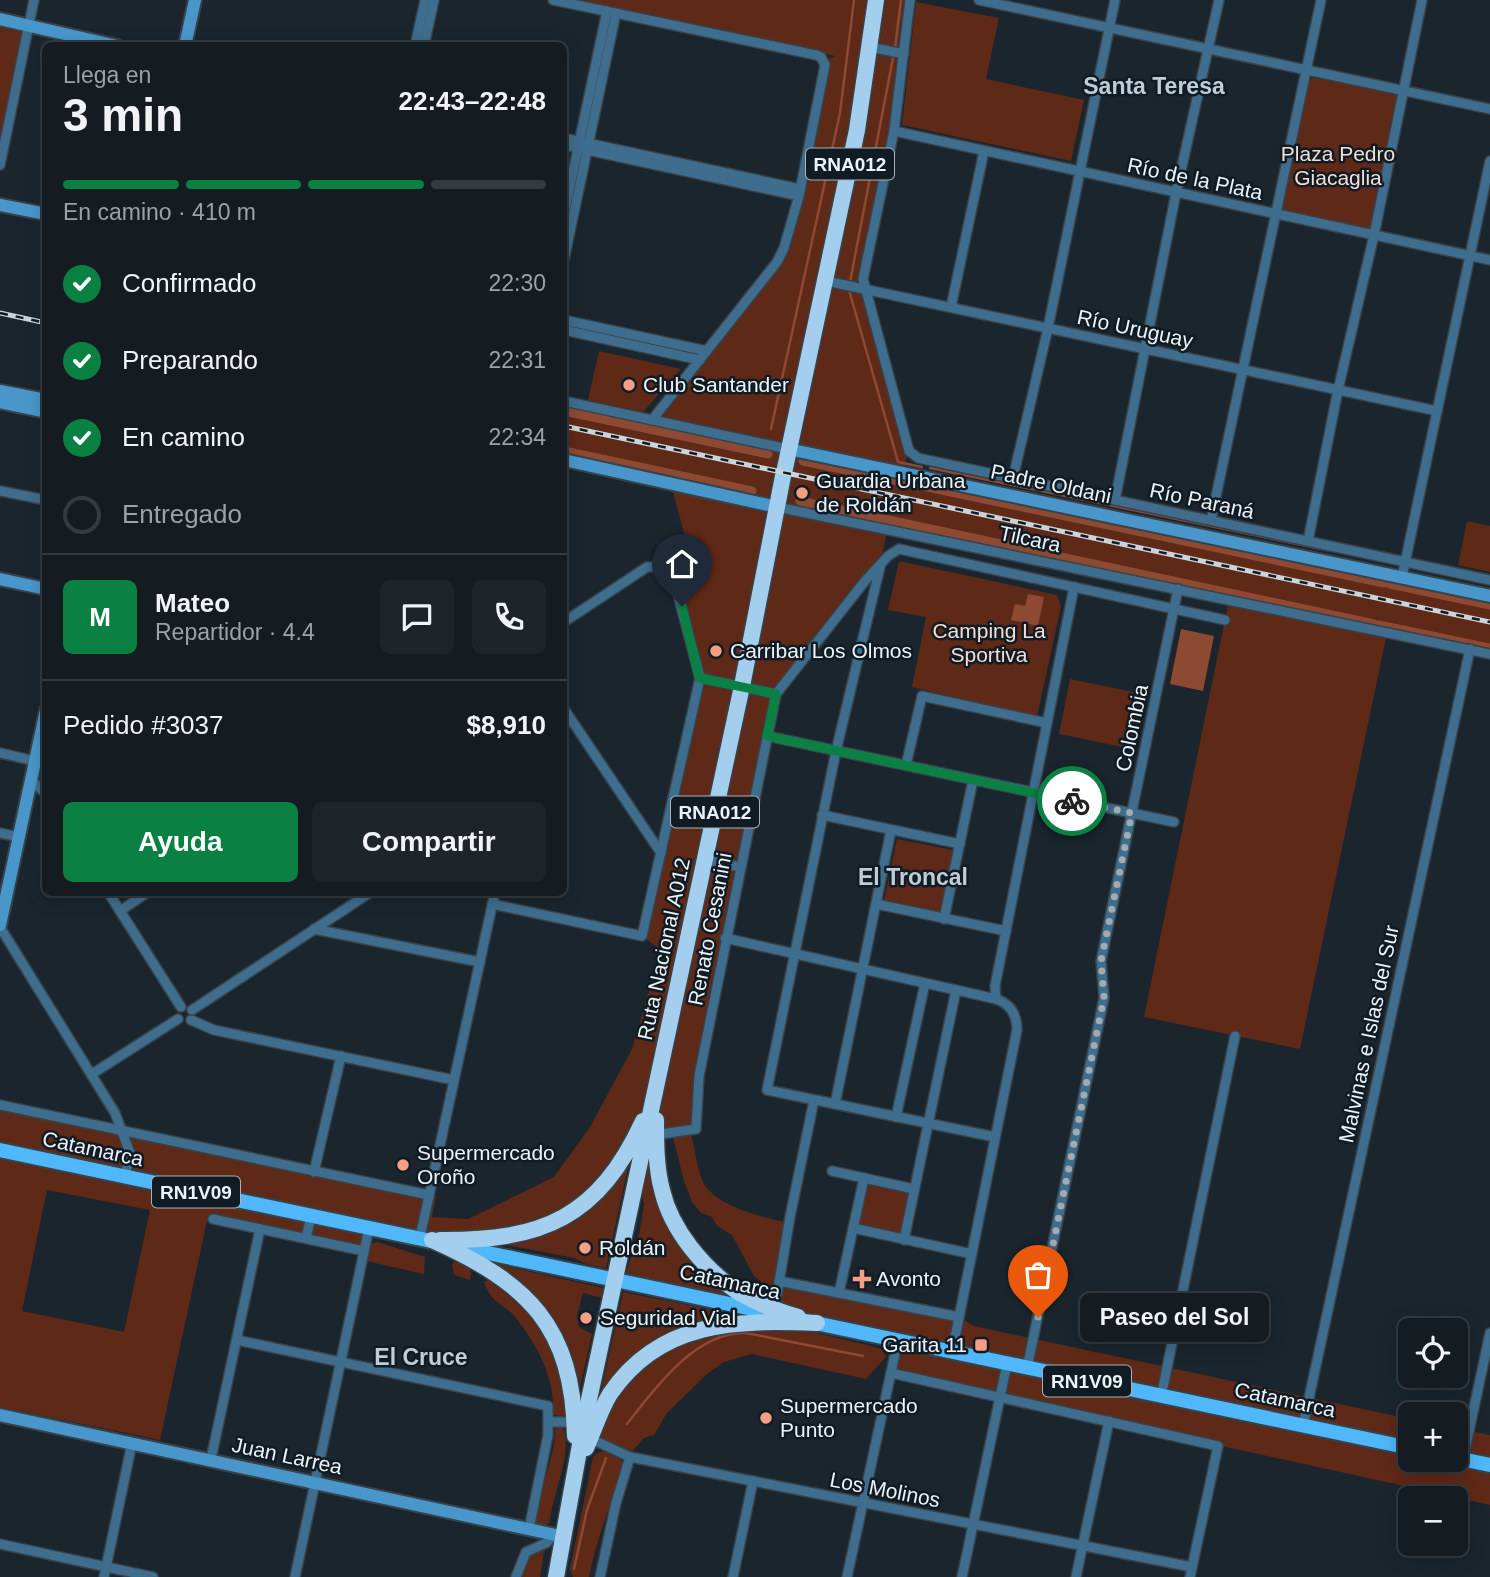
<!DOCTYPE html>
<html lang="es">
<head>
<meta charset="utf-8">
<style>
  :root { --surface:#141c22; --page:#1d252a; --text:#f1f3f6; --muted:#9da1a5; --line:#333a40; --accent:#0b8043 }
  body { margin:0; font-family:Arial,sans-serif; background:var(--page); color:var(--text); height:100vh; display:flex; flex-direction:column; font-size:26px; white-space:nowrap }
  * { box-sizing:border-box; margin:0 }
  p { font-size:23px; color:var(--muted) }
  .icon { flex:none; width:38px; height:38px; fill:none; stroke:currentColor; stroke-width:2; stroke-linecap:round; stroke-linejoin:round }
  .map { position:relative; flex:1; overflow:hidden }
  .panel { position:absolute; left:42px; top:42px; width:525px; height:854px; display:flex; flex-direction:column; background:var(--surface); border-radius:10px; box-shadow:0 4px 18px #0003,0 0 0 2px var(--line) }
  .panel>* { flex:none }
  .controls { position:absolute; left:1398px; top:1318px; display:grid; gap:14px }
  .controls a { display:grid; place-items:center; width:70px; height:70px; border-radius:10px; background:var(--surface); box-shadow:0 4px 18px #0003,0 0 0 2px var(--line); font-size:35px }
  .pin { position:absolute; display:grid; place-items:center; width:60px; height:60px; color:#fff; margin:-72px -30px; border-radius:50% 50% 50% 0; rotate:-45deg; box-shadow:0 0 7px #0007 }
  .pin .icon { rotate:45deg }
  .courier { position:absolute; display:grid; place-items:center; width:70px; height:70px; margin:-35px; border:5px solid #0b8043; border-radius:50%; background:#fff; color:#222; box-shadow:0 2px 9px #0007 }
  .bubble { position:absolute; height:49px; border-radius:10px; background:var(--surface); box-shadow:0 4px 18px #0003,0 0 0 2px var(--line); font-size:23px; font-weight:800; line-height:49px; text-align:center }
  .head em { font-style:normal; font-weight:800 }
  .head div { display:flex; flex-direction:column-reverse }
  .head { display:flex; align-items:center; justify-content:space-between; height:119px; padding:0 21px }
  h1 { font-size:46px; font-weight:800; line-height:52px }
  .bar { display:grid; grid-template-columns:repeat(4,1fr); gap:10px 7px; align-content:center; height:84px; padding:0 21px }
  .bar i { height:9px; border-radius:5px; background:var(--line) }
  .bar .current { background:var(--accent) }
  .bar p { grid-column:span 4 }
  .line { display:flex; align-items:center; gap:18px; padding:0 21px; border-top:2px solid var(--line) }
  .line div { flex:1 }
  .round { display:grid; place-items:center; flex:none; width:74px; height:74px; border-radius:10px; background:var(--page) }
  ol { padding:0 21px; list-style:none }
  li { display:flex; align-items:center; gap:21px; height:77px }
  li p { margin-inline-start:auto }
  li .icon { padding:7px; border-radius:50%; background:var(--accent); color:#fff; stroke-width:4 }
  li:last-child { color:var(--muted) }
  li i { width:38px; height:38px; border:4px solid var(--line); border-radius:50% }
  .cta { display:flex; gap:14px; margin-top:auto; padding:14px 21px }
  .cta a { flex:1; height:80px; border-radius:10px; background:var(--accent); color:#fff; font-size:28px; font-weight:800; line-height:80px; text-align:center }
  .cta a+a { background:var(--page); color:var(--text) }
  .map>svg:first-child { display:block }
</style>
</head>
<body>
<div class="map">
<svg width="1490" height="1577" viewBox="0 0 1490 1577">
  <rect width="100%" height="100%" fill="#1a252d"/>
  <g fill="#5f2917" fill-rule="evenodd">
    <path d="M 576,0 L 910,0 L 904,54 L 863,279 L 909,451 L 902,472 L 1490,596 L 1490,654 L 1387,633 L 1300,1049 L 1144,1017 L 1229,600 L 887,529 L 881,565 L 776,694 L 699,1076 L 696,1129 L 656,1134 L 580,1206 L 484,1240 L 370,1229 L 364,1251 L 213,1219 L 207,1221 L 160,1440 L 0,1407 L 0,1105 L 436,1196 L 432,1217 L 468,1219 L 554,1177 L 590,1127 L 632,1049 L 661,950 L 642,936 L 699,678 L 666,566 L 686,541 L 671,484 L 564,460 L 564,401 L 652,420 L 784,248 L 824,61 L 835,56 ZM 47,1190 L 150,1210 L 124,1332 L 22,1311 Z"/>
    <path d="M 916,2 L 999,18 L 986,79 L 1084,100 L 1071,161 L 902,125 Z"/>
    <path d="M 0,19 L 29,25 L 0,165 Z"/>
    <path d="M 1313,78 L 1396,92 L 1400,96 L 1373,229 L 1369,231 L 1281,211 L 1309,80 Z"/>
    <path d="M 599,351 L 681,369 L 643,412 L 588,400 Z"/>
    <path d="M 1467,521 L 1490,526 L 1490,572 L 1458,565 Z"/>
    <path d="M 899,561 L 1057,595 L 1061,606 L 1037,717 L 912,687 L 926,617 L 888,610 Z"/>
    <path d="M 1070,679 L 1143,694 L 1132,749 L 1059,734 Z"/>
    <path d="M 897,839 L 953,850 L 940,913 L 884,901 Z"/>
    <path d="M 691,1134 C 695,1149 697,1168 703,1182 C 715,1206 762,1217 785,1222 L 772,1291 L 754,1276 L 732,1235 L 717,1226 L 712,1217 L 701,1213 L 692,1202 L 684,1181 L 673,1137 Z"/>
    <path d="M 627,1160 L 629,1163 L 606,1268 L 586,1264 L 574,1258 L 501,1244 L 551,1228 Z"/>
    <path d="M 649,1162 L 653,1165 L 659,1196 L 736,1298 L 626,1273 L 640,1230 L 644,1204 L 642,1196 Z"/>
    <path d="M 867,1184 L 910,1194 L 900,1235 L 857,1226 Z"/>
    <path d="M 378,1242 L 425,1257 L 424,1274 L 366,1261 L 369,1247 L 372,1243 Z"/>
    <path d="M 456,1261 L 469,1267 L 471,1273 L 470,1280 L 454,1275 L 452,1264 Z"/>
    <path d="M 491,1263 L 603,1288 L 602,1298 L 583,1293 L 577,1315 L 579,1327 L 592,1334 L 578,1396 L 568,1357 Z"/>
    <path d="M 490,1279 L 530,1311 L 554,1341 L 568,1413 L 564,1416 L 554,1415 C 553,1407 553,1400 552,1393 C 549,1367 532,1338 516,1318 C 504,1303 493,1306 484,1282 Z"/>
    <path d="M 779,1281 L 959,1317 L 974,1326 L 1410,1419 L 1410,1460 L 1456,1460 L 1456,1428 L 1490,1435 L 1490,1505 L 891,1373 L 898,1340 L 774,1310 Z"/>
    <path d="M 623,1292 L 734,1314 L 730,1318 L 698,1326 L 599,1400 Z"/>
    <path d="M 785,1329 L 808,1331 L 875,1347 L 882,1349 L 886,1357 L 866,1379 L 752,1354 L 724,1362 L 708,1373 L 667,1413 L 654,1435 L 644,1438 L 631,1453 L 605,1442 L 600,1437 L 601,1428 L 610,1406 L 647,1362 L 709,1331 Z"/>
    <path d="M 558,1427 L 563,1427 C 573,1450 553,1495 550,1520 L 548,1524 L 543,1527 L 534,1525 C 537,1492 555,1462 555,1429 Z"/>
    <path d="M 606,1451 C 612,1454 621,1457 623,1464 C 627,1473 618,1482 615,1490 C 605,1518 595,1548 589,1577 L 573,1577 L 570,1569 L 593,1457 L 597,1453 Z"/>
    <path d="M 541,1549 L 544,1551 L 540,1577 L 521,1577 C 523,1565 529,1553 541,1549 Z"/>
  </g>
  <g fill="#8e4932">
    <path d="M 1028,594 L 1044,597 L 1038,626 L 1011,620 L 1015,604 L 1025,606 Z"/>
    <path d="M 1181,629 L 1214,636 L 1203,691 L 1170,684 Z"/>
  </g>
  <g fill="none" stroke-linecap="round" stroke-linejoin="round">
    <g stroke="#8e4932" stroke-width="2.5">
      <path d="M 895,48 L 901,0"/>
      <path d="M 850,282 L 893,58"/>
      <path d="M 849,290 L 898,462 L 922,467"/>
      <path d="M 771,429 L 840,113 L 854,0"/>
      <path d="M 930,468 L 1331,551"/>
      <path d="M 627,1424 C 655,1388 696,1331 746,1333 L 863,1356"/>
      <path d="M 574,1569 L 587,1510 L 606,1458"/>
    </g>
    <g stroke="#8e4932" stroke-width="9">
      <path d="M 564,411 L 768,454"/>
      <path d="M 564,451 L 752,491"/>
      <path d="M 803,461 L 1384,583"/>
      <path d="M 800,501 L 1374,624"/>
      <path d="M 1390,584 L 1490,605"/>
      <path d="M 1379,625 L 1490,648"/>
    </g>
    <g stroke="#374249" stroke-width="12">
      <g id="street">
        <path d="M 553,0 L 816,55 L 821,57 L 825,65 L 799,196 L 784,248 L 777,262 L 652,420"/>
        <path d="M 910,0 L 894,131 L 863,279 L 909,451 L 918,458 L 1490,580"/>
        <path d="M 979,0 L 1490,109"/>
        <path d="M 415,46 L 425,0"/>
        <path d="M 424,46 L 434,0"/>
        <path d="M 870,47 L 904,54"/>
        <path d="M 894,131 L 1490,260"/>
        <path d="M 564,138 L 800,189"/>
        <path d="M 564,145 L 799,196"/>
        <path d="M 0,165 L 34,0"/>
        <path d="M 564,214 L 607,11"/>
        <path d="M 564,260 L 616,13"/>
        <path d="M 826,281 L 1437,411"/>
        <path d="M 951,307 L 984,151"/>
        <path d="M 564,320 L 707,351"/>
        <path d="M 564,330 L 700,360"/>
        <path d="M 564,401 L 788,449"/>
        <path d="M 1013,478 L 1048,328 L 1115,0"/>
        <path d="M 0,491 L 46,500"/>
        <path d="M 1115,500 L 1176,193 L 1219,0"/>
        <path d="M 777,507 L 1490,654"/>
        <path d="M 1211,520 L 1321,0"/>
        <path d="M 1308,541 L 1338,390 L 1374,235 L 1422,0"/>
        <path d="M 880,567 L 836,751 L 767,1090 L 995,1137"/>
        <path d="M 1402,577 L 1490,161"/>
        <path d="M 700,678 L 776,694"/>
        <path d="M 564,709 L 661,853"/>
        <path d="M 767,736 L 1174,822"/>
        <path d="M 0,753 L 35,761"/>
        <path d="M 906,765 L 922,696 L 1047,723"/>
        <path d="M 31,780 L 46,794"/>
        <path d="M 822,815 L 960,844"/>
        <path d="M 0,833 L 19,837"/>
        <path d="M 705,860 L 740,867"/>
        <path d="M 108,892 L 181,1007"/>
        <path d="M 492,904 L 642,936 L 700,678 L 672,572 L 666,566 L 647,567 L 564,622"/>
        <path d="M 876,904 L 1006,931"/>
        <path d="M 120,911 L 148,892"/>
        <path d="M 944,919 L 973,780"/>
        <path d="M 0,927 L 115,1113 L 130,1153 L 125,1177"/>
        <path d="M 314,929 L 480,962"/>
        <path d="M 725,938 L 996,999 C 1011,1004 1017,1015 1017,1030 L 952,1352"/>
        <path d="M 996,999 L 995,986 L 1074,587"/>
        <path d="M 192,1010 L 371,892"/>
        <path d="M 191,1020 L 214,1030 L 454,1080"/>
        <path d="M 92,1074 L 178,1019"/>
        <path d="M 835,1104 L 891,830"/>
        <path d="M 0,1105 L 429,1195"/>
        <path d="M 896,1117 L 925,983"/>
        <path d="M 654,1135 L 696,1129 L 699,1076 L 776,694 L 865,581 L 888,556 L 899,549 L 1225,620"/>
        <path d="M 832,1171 L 914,1189"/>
        <path d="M 314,1172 L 341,1056"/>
        <path d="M 213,1219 L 364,1251"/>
        <path d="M 853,1228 L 972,1254"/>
        <path d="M 420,1237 L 495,892"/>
        <path d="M 306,1238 L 311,1216"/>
        <path d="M 904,1240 L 956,990"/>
        <path d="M 779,1281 L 959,1317"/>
        <path d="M 839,1293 L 864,1178"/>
        <path d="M 774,1312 L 790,1217 L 814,1100"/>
        <path d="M 237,1340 L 548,1406 L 548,1435 L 529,1529"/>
        <path d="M 1027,1368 L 1104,998 L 1101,961 L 1178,589"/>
        <path d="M 891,1373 L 1218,1446 L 1190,1577"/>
        <path d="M 1161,1397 L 1235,1036"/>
        <path d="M 549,1422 L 575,1422"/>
        <path d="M 1303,1426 L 1470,649"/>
        <path d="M 587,1437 L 630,1457 L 1192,1567"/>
        <path d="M 211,1459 L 260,1229"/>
        <path d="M 1463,1459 L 1490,1333"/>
        <path d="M 0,1544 L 153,1577"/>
        <path d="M 104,1577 L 132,1443"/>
        <path d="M 295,1577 L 369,1228"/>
        <path d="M 516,1577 L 526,1552 L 546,1543 L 554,1535"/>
        <path d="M 600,1577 L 616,1503 L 630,1457"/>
        <path d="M 733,1577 L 753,1481"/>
        <path d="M 847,1577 L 898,1340"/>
        <path d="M 962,1577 L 1007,1364"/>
        <path d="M 1076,1577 L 1109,1421"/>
      </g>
    </g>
    <g stroke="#374249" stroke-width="16">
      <g id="secondary">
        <path d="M 0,19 L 117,46"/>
        <path d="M 185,46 L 195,0"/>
        <path d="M 0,205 L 46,214"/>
        <path d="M 0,391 L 46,400"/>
        <path d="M 0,402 L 46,412"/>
        <path d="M 788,449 L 1490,596"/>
        <path d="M 564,460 L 777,507"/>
        <path d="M 0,579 L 46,589"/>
        <path d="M 0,925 L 46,710"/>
        <path d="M 0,1415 L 565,1537"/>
      </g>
    </g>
    <g stroke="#374249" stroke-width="18">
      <g id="primary">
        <path d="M 0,1150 L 772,1313"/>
        <path d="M 806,1321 L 1410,1448"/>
        <path d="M 1456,1458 L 1490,1465"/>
      </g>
    </g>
    <g stroke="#374249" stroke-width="19">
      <g id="highway">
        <path d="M 784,473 L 857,130 L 876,0"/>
        <path d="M 656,1120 C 656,1143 656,1168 662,1190 C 671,1230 704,1269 738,1292 C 756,1303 778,1311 798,1317"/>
        <path d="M 432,1240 C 528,1283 573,1326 575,1436"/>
        <path d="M 440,1240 C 543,1241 598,1218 643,1121"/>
        <path d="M 586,1448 C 594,1431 600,1410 610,1394 C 660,1320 737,1320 817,1323"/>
        <path d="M 556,1577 L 584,1423 L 742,686 L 783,476"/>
      </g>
    </g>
    <use href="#street" stroke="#3f6d8d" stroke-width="9"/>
    <use href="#secondary" stroke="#4997ca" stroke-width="12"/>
    <use href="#primary" stroke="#4fb7fa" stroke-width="14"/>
    <use href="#highway" stroke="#a3ceee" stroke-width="16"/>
    <g stroke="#ccd4da" stroke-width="5">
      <g id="rail">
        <path d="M 0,313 L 46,323"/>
        <path d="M 564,426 L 1490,622"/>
      </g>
    </g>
    <use href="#rail" stroke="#101b23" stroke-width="2.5" stroke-dasharray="8" stroke-linecap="butt"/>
  </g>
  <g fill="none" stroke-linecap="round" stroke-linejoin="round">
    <path stroke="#a2abb1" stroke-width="7" stroke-dasharray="0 12.6" d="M 1038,1317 L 1104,998 L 1101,961 L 1132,813 L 1072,801"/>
    <path stroke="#0b8043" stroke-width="9" d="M 682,606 L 699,678 L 776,694 L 767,736 L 1072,801"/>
  </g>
  <g fill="#f39f84" stroke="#101b23" stroke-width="2.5">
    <circle cx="629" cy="385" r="7"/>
    <circle cx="802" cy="493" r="7"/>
    <circle cx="716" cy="651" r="7"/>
    <circle cx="403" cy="1165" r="7"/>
    <circle cx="585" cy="1248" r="7"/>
    <path d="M858.5 1268.5h7v7h7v7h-7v7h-7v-7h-7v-7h7z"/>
    <circle cx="586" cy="1318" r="7"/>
    <rect x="974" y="1338" width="14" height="14" rx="3.5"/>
    <circle cx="766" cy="1418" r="7"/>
  </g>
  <g text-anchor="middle" stroke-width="5" stroke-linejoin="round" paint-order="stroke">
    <g fill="#101b23" stroke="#a9b2b8" stroke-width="2">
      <rect x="806" y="148.5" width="88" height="31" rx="5"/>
      <rect x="671" y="796.5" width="88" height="31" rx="5"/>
      <rect x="152" y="1176.5" width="88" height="31" rx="5"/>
      <rect x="1043" y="1365.5" width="88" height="31" rx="5"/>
    </g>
    <g font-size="19" font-weight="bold" fill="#ebf3f8">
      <text x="850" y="171">RNA012</text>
      <text x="715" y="819">RNA012</text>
      <text x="196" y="1199">RN1V09</text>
      <text x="1087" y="1388">RN1V09</text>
    </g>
    <g font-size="21" fill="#f3ddd6" stroke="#101b23">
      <text x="1338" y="161">Plaza Pedro<tspan x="1338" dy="24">Giacaglia</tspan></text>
      <text x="989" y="638">Camping La<tspan x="989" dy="24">Sportiva</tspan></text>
    </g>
    <g font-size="21" fill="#ebf3f8" stroke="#101b23">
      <text transform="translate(1195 179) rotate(12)" y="7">Río de la Plata</text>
      <text transform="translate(1135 329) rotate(12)" y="7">Río Uruguay</text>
      <text transform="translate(1051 484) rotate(12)" y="7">Padre Oldani</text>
      <text transform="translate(1202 501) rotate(12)" y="7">Río Paraná</text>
      <text transform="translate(1030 539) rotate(12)" y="7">Tilcara</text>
      <text transform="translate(1132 728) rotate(-78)" y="7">Colombia</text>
      <text transform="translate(710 929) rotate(-79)" y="7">Renato Cesanini</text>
      <text transform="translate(664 949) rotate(-78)" y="7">Ruta Nacional A012</text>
      <text transform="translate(1369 1034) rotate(-78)" y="7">Malvinas e Islas del Sur</text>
      <text transform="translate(93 1149) rotate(12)" y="7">Catamarca</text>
      <text transform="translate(730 1282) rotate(12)" y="7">Catamarca</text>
      <text transform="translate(1285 1400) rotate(12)" y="7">Catamarca</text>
      <text transform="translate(287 1456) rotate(12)" y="7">Juan Larrea</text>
      <text transform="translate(885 1490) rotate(11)" y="7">Los Molinos</text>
    </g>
    <g font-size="21" fill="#ebf3f8" stroke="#101b23" text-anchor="start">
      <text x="643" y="392">Club Santander</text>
      <text x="816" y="488">Guardia Urbana<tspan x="816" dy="24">de Roldán</tspan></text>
      <text x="730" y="658">Carribar Los Olmos</text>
      <text x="417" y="1160">Supermercado<tspan x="417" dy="24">Oroño</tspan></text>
      <text x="599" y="1255">Roldán</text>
      <text x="876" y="1286">Avonto</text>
      <text x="600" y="1325">Seguridad Vial</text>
      <text x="967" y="1352" text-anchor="end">Garita 11</text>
      <text x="780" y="1413">Supermercado<tspan x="780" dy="24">Punto</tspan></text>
    </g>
    <g font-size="23" font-weight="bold" fill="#becdd8" stroke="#101b23">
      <text x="1154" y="94">Santa Teresa</text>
      <text x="913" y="885">El Troncal</text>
      <text x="421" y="1365">El Cruce</text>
    </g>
  </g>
</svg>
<div class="controls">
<a><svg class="icon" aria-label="locate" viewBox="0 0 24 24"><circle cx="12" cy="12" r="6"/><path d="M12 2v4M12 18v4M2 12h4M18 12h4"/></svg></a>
<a>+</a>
<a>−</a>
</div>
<div class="pin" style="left:1038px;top:1317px;background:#ea580c"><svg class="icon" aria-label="bag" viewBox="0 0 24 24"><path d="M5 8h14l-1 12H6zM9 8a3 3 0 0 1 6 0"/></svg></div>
<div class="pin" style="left:682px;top:606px;background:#1f2937"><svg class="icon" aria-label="home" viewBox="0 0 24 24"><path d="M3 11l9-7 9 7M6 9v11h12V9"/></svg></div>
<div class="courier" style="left:1072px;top:801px"><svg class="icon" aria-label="bike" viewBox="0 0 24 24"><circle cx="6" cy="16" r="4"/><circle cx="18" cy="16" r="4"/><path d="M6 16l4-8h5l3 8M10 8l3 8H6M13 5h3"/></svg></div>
<div class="bubble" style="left:1080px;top:1293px;width:189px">Paseo del Sol</div>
<section class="panel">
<div class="head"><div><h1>3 min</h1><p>Llega en</p></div><em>22:43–22:48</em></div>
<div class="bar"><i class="current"></i><i class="current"></i><i class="current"></i><i></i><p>En camino · 410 m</p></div>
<ol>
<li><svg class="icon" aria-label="check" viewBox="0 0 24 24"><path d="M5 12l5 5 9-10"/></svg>Confirmado<p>22:30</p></li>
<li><svg class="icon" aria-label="check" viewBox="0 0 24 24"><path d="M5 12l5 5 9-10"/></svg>Preparando<p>22:31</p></li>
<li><svg class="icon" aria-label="check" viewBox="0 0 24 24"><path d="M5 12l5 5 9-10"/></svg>En camino<p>22:34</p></li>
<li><i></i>Entregado</li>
</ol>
<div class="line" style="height:126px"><b class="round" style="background:var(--accent);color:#fff">M</b><div><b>Mateo</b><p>Repartidor · 4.4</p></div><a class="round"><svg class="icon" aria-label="chat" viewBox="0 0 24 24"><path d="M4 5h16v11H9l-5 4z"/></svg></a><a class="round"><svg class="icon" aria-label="phone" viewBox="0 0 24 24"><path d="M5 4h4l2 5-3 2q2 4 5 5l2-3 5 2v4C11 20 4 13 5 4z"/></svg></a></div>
<div class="line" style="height:91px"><div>Pedido #3037</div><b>$8,910</b></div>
<div class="cta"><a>Ayuda</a><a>Compartir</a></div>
</section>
</div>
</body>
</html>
